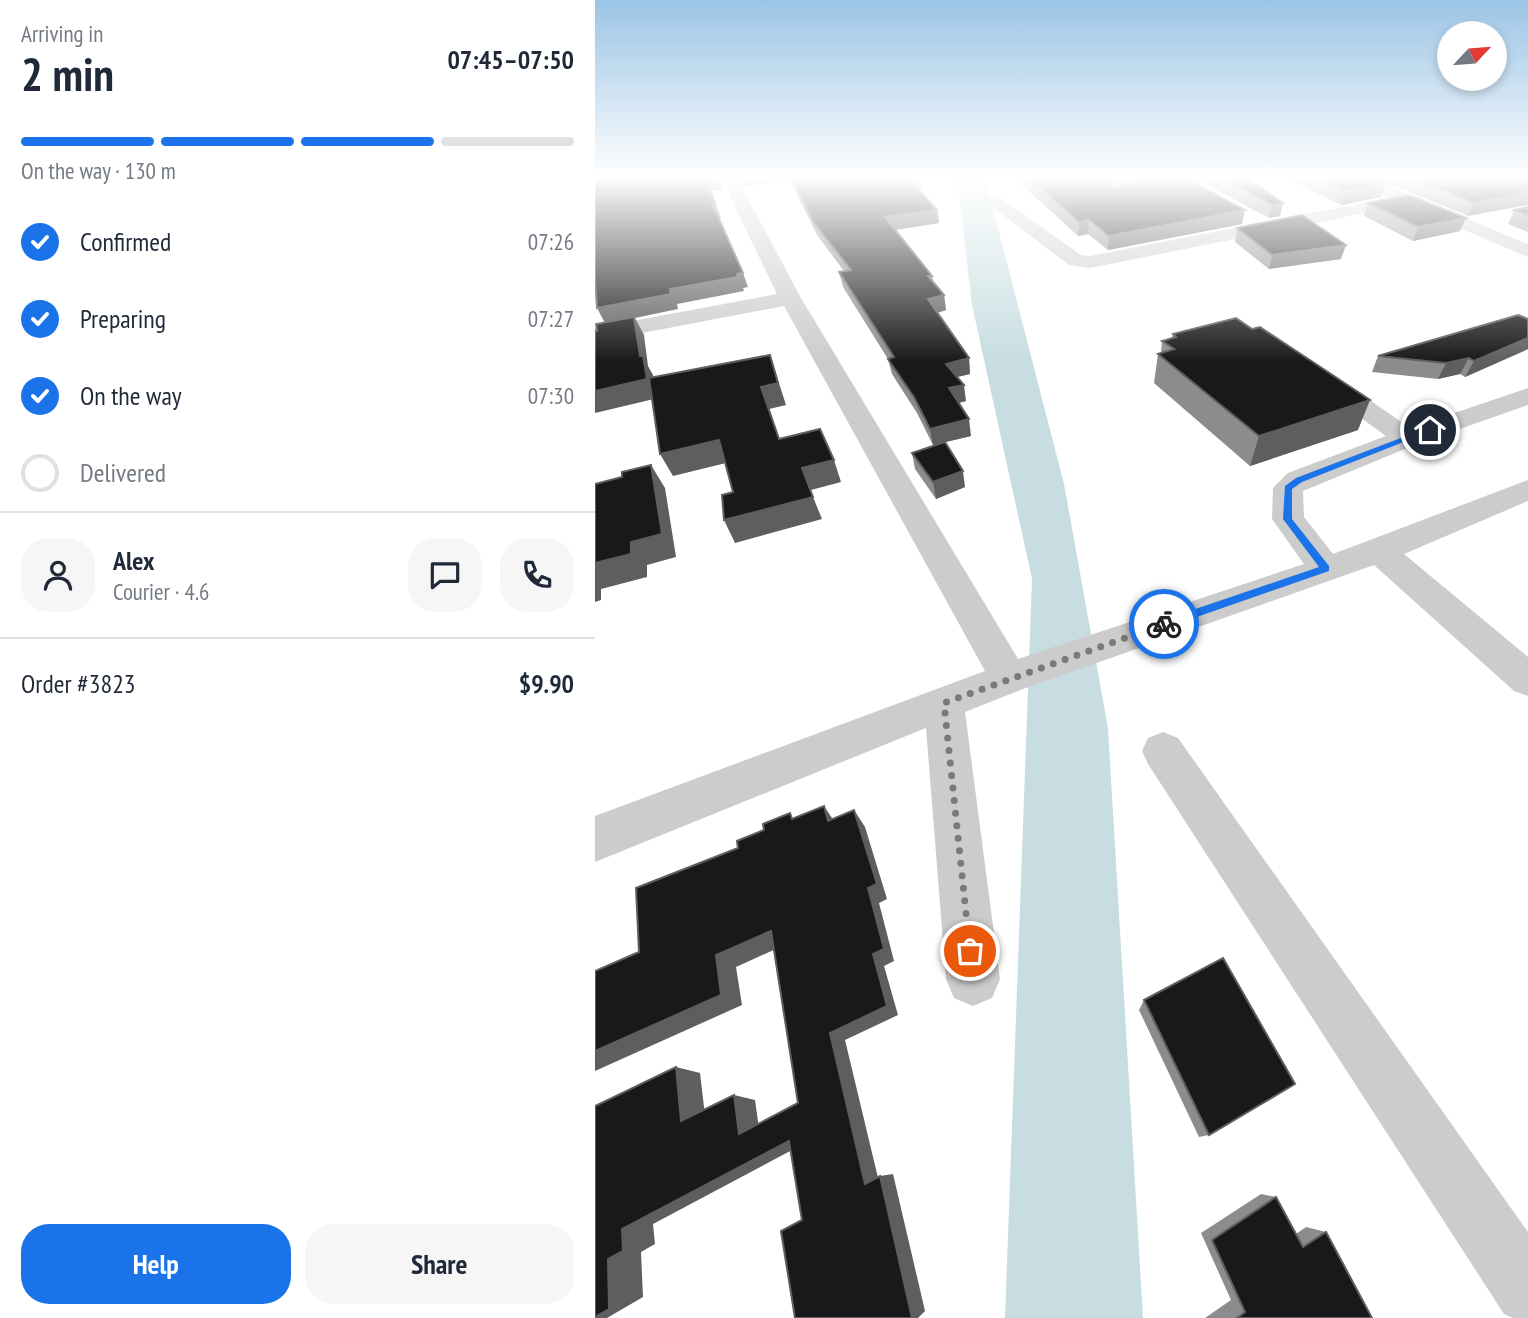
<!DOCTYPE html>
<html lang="en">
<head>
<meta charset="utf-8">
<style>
  :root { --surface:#fff; --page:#f6f6f7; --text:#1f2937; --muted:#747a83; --line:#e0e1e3; --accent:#1a73e8 }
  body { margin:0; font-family:"PT Sans Narrow",sans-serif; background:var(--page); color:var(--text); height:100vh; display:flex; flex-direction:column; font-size:26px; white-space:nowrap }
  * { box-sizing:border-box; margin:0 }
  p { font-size:23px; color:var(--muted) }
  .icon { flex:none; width:38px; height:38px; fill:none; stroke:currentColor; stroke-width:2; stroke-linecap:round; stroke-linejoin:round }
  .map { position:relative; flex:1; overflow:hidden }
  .side { display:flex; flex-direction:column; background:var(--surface); width:595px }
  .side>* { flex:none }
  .needle { width:46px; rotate:64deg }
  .fabs { position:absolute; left:842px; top:21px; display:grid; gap:14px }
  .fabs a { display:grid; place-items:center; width:70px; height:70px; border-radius:50%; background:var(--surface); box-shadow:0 4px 10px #0003; font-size:35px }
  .pin { position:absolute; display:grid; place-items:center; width:60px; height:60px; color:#fff; margin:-30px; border:4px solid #fff; border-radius:50%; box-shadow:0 2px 7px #0007 }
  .courier { position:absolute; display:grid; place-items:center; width:70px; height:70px; margin:-35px; border:5px solid #1a73e8; border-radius:50%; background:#fff; color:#222; box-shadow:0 2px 9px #0007 }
  .head em { font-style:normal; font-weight:800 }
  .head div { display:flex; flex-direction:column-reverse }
  .head { display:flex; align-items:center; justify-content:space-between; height:119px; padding:0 21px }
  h1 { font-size:46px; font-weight:800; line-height:52px }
  .bar { display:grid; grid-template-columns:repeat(4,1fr); gap:10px 7px; align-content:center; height:84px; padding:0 21px }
  .bar i { height:9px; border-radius:5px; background:var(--line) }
  .bar .selected { background:var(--accent) }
  .bar p { grid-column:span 4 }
  .line { display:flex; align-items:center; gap:18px; padding:0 21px; border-top:2px solid var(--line) }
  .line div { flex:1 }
  .round { display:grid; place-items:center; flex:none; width:74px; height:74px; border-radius:28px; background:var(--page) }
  ol { padding:0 21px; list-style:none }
  li { display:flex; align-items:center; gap:21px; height:77px }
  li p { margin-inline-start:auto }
  li .icon { padding:7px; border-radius:50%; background:var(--accent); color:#fff; stroke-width:4 }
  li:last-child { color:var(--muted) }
  li i { width:38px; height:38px; border:4px solid var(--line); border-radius:50% }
  .action { display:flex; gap:14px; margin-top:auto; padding:14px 21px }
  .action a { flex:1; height:80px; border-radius:28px; background:var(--accent); color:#fff; font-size:28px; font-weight:800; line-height:80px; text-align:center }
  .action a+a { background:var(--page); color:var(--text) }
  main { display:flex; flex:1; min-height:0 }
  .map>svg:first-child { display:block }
</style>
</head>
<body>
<main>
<section class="side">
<div class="head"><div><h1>2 min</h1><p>Arriving in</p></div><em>07:45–07:50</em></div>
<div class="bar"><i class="selected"></i><i class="selected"></i><i class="selected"></i><i></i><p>On the way · 130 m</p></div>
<ol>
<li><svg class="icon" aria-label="check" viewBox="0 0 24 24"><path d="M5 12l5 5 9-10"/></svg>Confirmed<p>07:26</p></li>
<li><svg class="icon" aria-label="check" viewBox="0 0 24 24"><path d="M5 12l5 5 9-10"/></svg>Preparing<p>07:27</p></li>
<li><svg class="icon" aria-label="check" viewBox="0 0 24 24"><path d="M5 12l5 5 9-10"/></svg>On the way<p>07:30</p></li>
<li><i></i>Delivered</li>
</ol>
<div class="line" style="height:126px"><a class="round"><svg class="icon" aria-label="person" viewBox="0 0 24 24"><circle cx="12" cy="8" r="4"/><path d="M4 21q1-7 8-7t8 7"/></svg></a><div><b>Alex</b><p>Courier · 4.6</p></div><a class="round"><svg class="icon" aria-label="chat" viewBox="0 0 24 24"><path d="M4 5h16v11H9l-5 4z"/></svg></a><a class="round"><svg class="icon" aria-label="phone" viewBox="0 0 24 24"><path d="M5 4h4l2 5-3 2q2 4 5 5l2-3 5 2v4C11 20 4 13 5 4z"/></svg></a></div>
<div class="line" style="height:91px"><div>Order #3823</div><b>$9.90</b></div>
<div class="action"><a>Help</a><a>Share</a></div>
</section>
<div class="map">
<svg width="933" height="1318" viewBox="0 0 933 1318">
  <rect width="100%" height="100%" fill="#fff"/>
  <path fill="#c7dde1" d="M 362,178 L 390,178 L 469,484 L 513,728 L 548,1318 L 410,1318 L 437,579 L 377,305 Z"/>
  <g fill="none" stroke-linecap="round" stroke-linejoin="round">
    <g fill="#ccc" fill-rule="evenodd">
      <path d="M 126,178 L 142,178 L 206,298 L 423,659 L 709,564 L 677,519 L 678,488 L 693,473 L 791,436 L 719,384 L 715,379 L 719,374 L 728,371 L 737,374 L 815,428 L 933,388 L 933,405 L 822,444 L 708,491 L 709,517 L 738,554 L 933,480 L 933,501 L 809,554 L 933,657 L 933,696 L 919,691 L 779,565 L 428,689 L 370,712 L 405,979 L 397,998 L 378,1006 L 359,998 L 351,979 L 331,728 L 0,862 L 0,816 L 390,671 L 189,306 L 0,342 L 0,328 L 182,294 Z"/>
      <path d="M 752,178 L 774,178 L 933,244 L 933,257 L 810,205 L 495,268 L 474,265 L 390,201 L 398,196 L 404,197 L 486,255 L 495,256 L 794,198 Z"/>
      <path d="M 568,732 L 583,738 L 933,1232 L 933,1318 L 918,1318 L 909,1314 L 553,764 L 547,751 L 553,738 Z"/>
    </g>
  </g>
  <g fill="#8c8c8c">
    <path d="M 144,178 L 324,178 L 326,188 L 324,189 L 342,210 L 344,223 L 300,230 L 337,276 L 338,282 L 349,295 L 351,310 L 342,313 L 374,358 L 375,374 L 362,377 L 371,401 L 363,403 L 376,436 L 338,445 L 322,413 L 297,374 L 293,359 L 248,287 L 244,272 L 249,271 L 222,235 L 195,180 L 149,186 Z"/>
    <path d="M 420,178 L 553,178 L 515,185 L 518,187 L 647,224 L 513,250 L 493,234 L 483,236 Z"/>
    <path d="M 599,178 L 652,178 L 688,203 L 685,216 L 674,218 Z"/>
    <path d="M 692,178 L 778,178 L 790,184 L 786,197 L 746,205 Z"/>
    <path d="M 780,178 L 933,178 L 873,216 Z"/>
    <path d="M 773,203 L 865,231 L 818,241 L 769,216 Z"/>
    <path d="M 933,207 L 933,232 L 913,224 L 919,210 Z"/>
    <path d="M 642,228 L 746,259 L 674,269 L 640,242 Z"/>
    <path d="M 933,319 L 933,349 L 870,377 L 865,374 L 843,379 L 777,372 L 783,356 Z"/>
    <path d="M 578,334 L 763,430 L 655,466 L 559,383 L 563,354 L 566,353 L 567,341 L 577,338 Z"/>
    <path d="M 317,453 L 370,487 L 341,499 L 320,469 Z"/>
    <path d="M 549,1000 L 614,1135 L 604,1137 L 544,1010 Z"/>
    <path d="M 666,1194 L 681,1197 L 701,1234 L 711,1227 L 731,1232 L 777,1318 L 610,1318 L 636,1300 L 606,1233 Z"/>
  </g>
  <g fill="#5e5e5e">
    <path d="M 110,178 L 125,178 L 128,189 L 114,191 Z"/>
    <path d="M 147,178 L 194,178 L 195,180 L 149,186 Z"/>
    <path d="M 314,178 L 324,178 L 326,188 L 316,190 Z"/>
    <path d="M 509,178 L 553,178 L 510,186 L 507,181 Z"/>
    <path d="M 790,184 L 786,197 L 746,205 L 750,191 Z"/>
    <path d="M 933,193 L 933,205 L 873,216 L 879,203 Z"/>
    <path d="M 688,203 L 685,216 L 674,218 L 677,205 Z"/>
    <path d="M 118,205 L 121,205 L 126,218 L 123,218 Z"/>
    <path d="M 342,210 L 344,223 L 293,231 L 290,217 Z"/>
    <path d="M 650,210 L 647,224 L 513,250 L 514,236 Z"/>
    <path d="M 871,218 L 865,231 L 818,241 L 823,227 Z"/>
    <path d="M 494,220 L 493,234 L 483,236 L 484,222 Z"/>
    <path d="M 751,245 L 746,259 L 674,269 L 677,255 Z"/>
    <path d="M 148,273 L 153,287 L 148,288 L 149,291 L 82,304 L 83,309 L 40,318 L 49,335 L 53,366 L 58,375 L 63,398 L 0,413 L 0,391 L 10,323 L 2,308 L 75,289 Z"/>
    <path d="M 349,295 L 351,310 L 335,315 L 333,299 Z"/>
    <path d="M 933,338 L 933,349 L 870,377 L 879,361 Z"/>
    <path d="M 175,355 L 191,405 L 174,409 L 193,462 L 166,387 Z"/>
    <path d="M 374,358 L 375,374 L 353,379 L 351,364 Z"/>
    <path d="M 874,358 L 865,374 L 843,379 L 851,363 Z"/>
    <path d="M 369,385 L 371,401 L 356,405 L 354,388 Z"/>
    <path d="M 775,400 L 763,430 L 655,466 L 664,436 Z"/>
    <path d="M 374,419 L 376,436 L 338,445 L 335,429 Z"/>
    <path d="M 124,440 L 135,462 L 78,476 L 65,454 Z"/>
    <path d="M 239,460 L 246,482 L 216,490 L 207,468 Z"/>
    <path d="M 56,465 L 70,488 L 81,557 L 52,565 L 52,577 L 6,589 L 6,600 L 0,602 L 0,563 L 36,542 Z"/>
    <path d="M 368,471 L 370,487 L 341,499 L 338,482 Z"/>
    <path d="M 218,497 L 227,519 L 140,543 L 129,520 Z"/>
    <path d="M 229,806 L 241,824 L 233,821 Z"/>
    <path d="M 259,810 L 270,827 L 292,899 L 284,903 L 299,961 L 289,966 L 303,1015 L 250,1040 L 284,1182 L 270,1184 L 235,1033 L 278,954 L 273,888 Z"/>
    <path d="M 176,931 L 192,944 L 141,967 L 147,1005 L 0,1071 L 0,1051 L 121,955 Z"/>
    <path d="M 81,1067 L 105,1073 L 111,1124 L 86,1121 Z"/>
    <path d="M 139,1095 L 160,1100 L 165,1136 L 144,1134 Z"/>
    <path d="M 194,1141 L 212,1142 L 58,1224 L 60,1244 L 46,1252 L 48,1297 L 12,1318 L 0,1318 L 13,1259 L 27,1229 Z"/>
    <path d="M 298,1174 L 330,1311 L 323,1318 L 317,1318 L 285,1176 Z"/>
  </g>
  <g fill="#191919" stroke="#5e5e5e" stroke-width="2">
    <path d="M 0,178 L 111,178 L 110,178 L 121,205 L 118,205 L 148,273 L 142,274 L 143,277 L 75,289 L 76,294 L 2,308 L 0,280 Z"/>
    <path d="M 196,178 L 314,178 L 342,210 L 290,217 L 337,276 L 333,276 L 349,295 L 333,299 L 374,358 L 351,364 L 369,385 L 354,388 L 374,419 L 335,429 L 319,397 L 293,359 L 299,357 L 244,272 L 256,270 L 218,222 Z"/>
    <path d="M 434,178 L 509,178 L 507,181 L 518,187 L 563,178 L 591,178 L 650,210 L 514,236 L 494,220 L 484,222 Z"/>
    <path d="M 626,178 L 652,178 L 688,203 L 677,205 Z"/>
    <path d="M 722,178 L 778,178 L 790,184 L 750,191 Z"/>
    <path d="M 816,178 L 933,178 L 933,193 L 879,203 Z"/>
    <path d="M 814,195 L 871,218 L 823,227 L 773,203 Z"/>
    <path d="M 933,207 L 933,215 L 919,210 Z"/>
    <path d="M 707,215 L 751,245 L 677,255 L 642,228 Z"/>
    <path d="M 923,315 L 933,319 L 933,338 L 879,361 L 874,358 L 851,363 L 783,356 Z"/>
    <path d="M 39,317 L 45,356 L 48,356 L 52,379 L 0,391 L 0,331 L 2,331 L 1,324 Z"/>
    <path d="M 641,318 L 657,329 L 665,327 L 775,400 L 664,436 L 563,354 L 579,349 L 567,341 L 581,337 L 578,334 Z"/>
    <path d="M 175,355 L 183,383 L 166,387 L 184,439 L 225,429 L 239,460 L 207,468 L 218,497 L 129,520 L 127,495 L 138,492 L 124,440 L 65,454 L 54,378 Z"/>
    <path d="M 350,442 L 368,471 L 338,482 L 317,453 Z"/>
    <path d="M 56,465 L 67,534 L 36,542 L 36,554 L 0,563 L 0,484 L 27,477 L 27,472 Z"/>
    <path d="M 229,806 L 233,821 L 259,810 L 282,884 L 273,888 L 289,949 L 278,954 L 292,1006 L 235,1033 L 270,1184 L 285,1176 L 317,1318 L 200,1318 L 186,1231 L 207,1220 L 194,1141 L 27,1229 L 28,1251 L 13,1259 L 14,1309 L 0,1317 L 0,1106 L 81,1067 L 86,1121 L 139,1095 L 144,1134 L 203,1103 L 176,931 L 121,955 L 126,995 L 0,1051 L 0,971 L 44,952 L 41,888 L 143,848 L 142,841 L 169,830 L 168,824 L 195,813 L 197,819 Z"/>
    <path d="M 628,958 L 700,1084 L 614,1135 L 549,1000 Z"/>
    <path d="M 681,1197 L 708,1247 L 731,1232 L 777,1318 L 642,1318 L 650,1312 L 617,1240 Z"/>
  </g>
  <linearGradient id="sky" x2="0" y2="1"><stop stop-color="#9bc4e5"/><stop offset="0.49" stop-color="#fff"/><stop offset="1" stop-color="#fff" stop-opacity="0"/></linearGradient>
  <rect width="933" height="362" fill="url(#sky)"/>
  <path fill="#1a73e8" d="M 832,428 L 839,430 L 707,482 L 697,489 L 697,519 L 734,566 L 734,571 L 573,627 L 565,627 L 565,621 L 724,567 L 688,519 L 690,486 L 701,478 Z"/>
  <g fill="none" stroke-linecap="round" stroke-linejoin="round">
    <path stroke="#7a7a7a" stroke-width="7" stroke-dasharray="0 12.6" d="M 375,951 L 349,703 L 569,624"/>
  </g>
</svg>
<div class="fabs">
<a><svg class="needle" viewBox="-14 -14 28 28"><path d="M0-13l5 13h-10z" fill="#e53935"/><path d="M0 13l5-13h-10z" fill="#747a83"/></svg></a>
</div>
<div class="pin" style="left:375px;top:951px;background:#ea580c"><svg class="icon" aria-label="bag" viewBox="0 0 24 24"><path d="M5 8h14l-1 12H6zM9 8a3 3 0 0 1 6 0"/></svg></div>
<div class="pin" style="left:835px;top:430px;background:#1f2937"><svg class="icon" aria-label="home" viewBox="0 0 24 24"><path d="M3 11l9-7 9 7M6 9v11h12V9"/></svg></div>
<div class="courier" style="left:569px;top:624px"><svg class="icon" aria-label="bike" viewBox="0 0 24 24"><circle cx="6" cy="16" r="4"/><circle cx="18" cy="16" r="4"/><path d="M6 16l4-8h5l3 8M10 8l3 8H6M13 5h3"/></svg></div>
</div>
</main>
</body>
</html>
